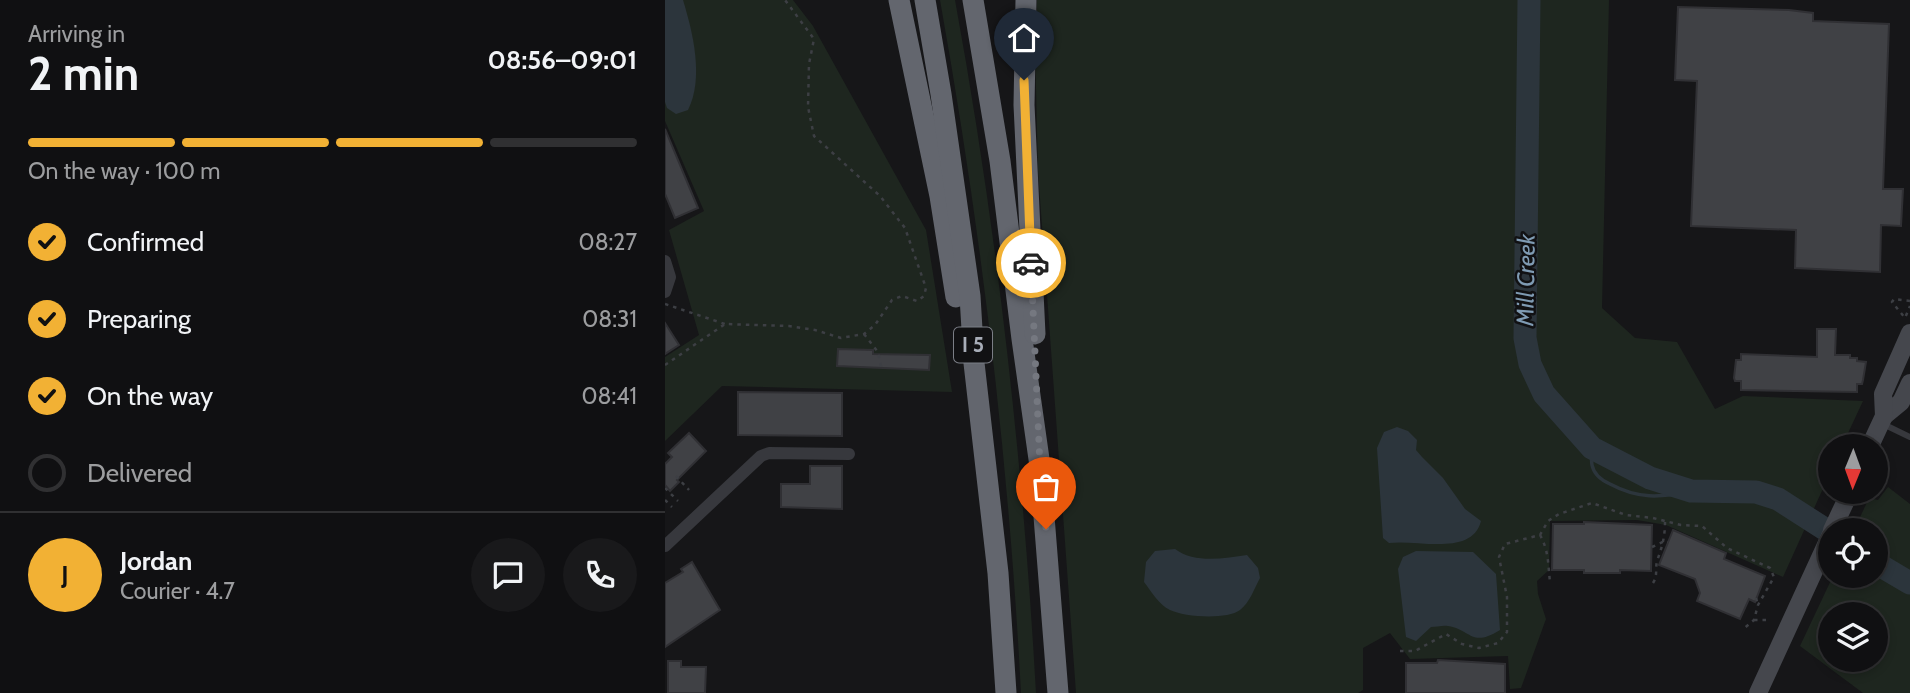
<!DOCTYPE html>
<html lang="en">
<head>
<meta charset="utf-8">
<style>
  :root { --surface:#101012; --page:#19191b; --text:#f1f3f6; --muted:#9c9d9f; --line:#303032; --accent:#f2b134 }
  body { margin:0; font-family:Cabin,sans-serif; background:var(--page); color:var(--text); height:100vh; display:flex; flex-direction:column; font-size:26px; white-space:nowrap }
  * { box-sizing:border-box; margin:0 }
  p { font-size:23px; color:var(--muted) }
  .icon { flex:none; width:38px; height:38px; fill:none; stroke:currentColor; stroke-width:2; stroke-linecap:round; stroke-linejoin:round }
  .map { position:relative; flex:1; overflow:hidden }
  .drawer { display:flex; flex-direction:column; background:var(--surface); width:665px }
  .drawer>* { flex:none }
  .needle { width:46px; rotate:181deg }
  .tools { position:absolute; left:1153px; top:434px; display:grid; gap:14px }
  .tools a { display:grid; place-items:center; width:70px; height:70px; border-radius:50%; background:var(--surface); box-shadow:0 4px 10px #0003,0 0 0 2px var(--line); font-size:35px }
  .pin { position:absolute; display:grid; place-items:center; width:60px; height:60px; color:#fff; margin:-72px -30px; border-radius:50% 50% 50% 0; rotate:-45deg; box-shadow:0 0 7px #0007 }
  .pin .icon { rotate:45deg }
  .courier { position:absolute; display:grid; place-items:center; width:70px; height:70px; margin:-35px; border:5px solid #f2b134; border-radius:50%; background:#fff; color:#222; box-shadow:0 2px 9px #0007 }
  .summary em { font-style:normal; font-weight:800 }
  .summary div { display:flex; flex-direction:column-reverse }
  .summary { display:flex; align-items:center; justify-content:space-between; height:119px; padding:0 28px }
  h1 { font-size:46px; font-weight:800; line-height:52px }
  .bar { display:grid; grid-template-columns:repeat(4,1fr); gap:10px 7px; align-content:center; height:84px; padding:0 28px }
  .bar i { height:9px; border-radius:5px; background:var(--line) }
  .bar .selected { background:var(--accent) }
  .bar p { grid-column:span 4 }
  .line { display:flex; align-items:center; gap:18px; padding:0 28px; border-top:2px solid var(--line) }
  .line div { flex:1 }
  .round { display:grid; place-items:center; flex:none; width:74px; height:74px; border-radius:37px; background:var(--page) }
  ol { padding:0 28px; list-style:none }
  li { display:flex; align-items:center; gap:21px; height:77px }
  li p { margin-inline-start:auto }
  li .icon { padding:7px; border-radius:50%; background:var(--accent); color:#111; stroke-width:4 }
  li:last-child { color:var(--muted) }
  li i { width:38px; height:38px; border:4px solid var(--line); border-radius:50% }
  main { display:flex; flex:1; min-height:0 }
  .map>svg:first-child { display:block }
</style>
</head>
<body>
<main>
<section class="drawer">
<div class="summary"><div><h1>2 min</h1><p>Arriving in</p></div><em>08:56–09:01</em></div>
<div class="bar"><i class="selected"></i><i class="selected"></i><i class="selected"></i><i></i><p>On the way · 100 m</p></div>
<ol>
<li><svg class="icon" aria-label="check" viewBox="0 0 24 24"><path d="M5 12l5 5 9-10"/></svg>Confirmed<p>08:27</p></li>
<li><svg class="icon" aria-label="check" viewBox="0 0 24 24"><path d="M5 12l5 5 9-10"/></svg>Preparing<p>08:31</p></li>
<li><svg class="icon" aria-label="check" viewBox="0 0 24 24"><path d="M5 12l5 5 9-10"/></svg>On the way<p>08:41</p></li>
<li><i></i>Delivered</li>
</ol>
<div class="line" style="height:126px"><b class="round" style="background:var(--accent);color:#111">J</b><div><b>Jordan</b><p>Courier · 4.7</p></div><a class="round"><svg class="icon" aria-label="chat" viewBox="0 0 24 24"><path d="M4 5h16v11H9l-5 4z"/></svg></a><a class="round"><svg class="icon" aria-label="phone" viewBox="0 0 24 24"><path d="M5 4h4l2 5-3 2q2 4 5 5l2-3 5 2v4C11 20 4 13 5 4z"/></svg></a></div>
</section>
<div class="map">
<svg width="1245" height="693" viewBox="0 0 1245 693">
  <rect width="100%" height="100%" fill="#161618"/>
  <g fill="#1e261f" fill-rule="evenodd">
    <path d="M 0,0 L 128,0 L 148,26 L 261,230 L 287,392 L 57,386 L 0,441 L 0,357 L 34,335 L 4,230 L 39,211 L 0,121 Z"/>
    <path d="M 275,0 L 290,0 C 332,229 358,461 371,693 L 356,693 C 344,461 316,229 275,0 Z"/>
    <path d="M 372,0 L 944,0 L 937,308 L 970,338 L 1012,342 L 1050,409 L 1078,396 L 1198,401 L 1177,446 L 1166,446 L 1165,473 L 1118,577 L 1001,525 L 972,520 L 885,521 L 884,570 L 872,581 L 873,594 L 881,619 L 856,688 L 845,689 L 843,656 L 745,659 L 725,633 L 698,648 L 698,690 L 693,693 L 411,693 L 373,171 L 370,47 Z"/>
    <path d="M 1223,487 L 1245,504 L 1245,693 L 1198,693 L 1135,646 L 1168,576 L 1211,576 L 1211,530 L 1189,530 L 1204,498 L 1213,500 ZM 1166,614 L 1211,614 L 1211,660 L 1166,660 Z"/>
  </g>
  <g fill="#2c353c">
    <path d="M 0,0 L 18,0 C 28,33 39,78 23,110 L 11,114 L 2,108 L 0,102 Z"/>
    <path d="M 732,427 L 743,431 L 752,440 L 751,450 L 757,457 L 778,478 L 800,509 L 816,521 C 807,557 752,539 724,543 L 718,538 L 712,448 L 719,432 Z"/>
    <path d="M 510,549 C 530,564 560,558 582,555 L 593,568 L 595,578 C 589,589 585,602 575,610 C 562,620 519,617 505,610 C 494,605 486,591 479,582 L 481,562 L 490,551 Z"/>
    <path d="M 751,551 L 808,552 L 831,574 L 835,630 C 806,648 807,630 783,626 C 778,625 771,627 766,627 L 751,641 L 741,637 L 733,569 L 738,557 Z"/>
  </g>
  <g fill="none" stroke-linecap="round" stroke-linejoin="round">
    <path stroke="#2c353c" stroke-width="3.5" d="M 927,448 C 927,453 926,460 927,465 C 929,475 936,480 945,484 C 973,499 995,498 1026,491"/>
    <g stroke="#2c353c" stroke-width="23">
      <path d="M 864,0 L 860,338 L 865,364 L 879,394 L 927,448 L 985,478 L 1026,491 L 1091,492 L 1113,499 L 1166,533"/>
      <path d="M 1211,563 L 1245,583"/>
    </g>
  </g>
  <g fill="#404145" stroke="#303034" stroke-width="2">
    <path d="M 1013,7 L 1124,10 L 1148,13 L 1148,21 L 1224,24 L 1218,189 L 1238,189 L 1236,226 L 1216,225 L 1215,272 L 1130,268 L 1131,230 L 1026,226 L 1032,81 L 1010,80 Z"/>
    <path d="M 0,129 L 33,208 L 10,218 L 0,194 Z"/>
    <path d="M 0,323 L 14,345 L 0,354 Z"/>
    <path d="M 1152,329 L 1171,329 L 1170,355 L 1185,355 L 1185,358 L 1192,358 L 1192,361 L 1201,362 L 1198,380 L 1197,384 L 1192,384 L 1192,392 L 1076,390 L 1076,381 L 1070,381 L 1069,378 L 1071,360 L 1076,360 L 1076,354 L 1152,357 Z"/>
    <path d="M 173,349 L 208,350 L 208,354 L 265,355 L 264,370 L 172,366 Z"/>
    <path d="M 73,392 L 177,393 L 177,436 L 73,435 Z"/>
    <path d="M 24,433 L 41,451 L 12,480 L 14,482 L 5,491 L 0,485 L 0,464 L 7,457 L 3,453 Z"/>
    <path d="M 145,466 L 177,466 L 177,509 L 116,507 L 116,484 L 145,484 Z"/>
    <path d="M 919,522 L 987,525 L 986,571 L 955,570 L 955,573 L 919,573 L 919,570 L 887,570 L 888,524 L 919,524 Z"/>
    <path d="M 1008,530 L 1061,553 L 1059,559 L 1100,576 L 1090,602 L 1084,599 L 1075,619 L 1032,601 L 1035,593 L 1030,579 L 994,565 Z"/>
    <path d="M 27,562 L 55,610 L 0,647 L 0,583 L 18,572 L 16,569 Z"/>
    <path d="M 773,660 L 840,664 L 840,693 L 741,693 L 741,663 L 772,663 Z"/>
    <path d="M 3,661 L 16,661 L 16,667 L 41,667 L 40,693 L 3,693 Z"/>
  </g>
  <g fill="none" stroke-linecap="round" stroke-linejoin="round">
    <g stroke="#3d3f44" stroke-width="2.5" stroke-dasharray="3.5 5" stroke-linecap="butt">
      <path d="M 1245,301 L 1229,299 L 1227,302 L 1240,318 L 1245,306"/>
      <path d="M 0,304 L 60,324"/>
      <path d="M 199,334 L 213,352 L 217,371"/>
      <path d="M 0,365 L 60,324 L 124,326 L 150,330 L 176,338 L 199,334 L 210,325 L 227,300 L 237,296 L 252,301 L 259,296 L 261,288 L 240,228 L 215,196 L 149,136 L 143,107 L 144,64 L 149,39 L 120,0"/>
      <path d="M 11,476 L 24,490"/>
      <path d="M 0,488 L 13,501"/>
      <path d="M 0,500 L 7,507"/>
      <path d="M 875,535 C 884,551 883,565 885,582"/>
      <path d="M 987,547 L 1000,541 L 1003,542"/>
      <path d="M 988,583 C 993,575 990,570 992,561 C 997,547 1000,537 1000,522"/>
      <path d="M 1091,598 L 1093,605"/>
      <path d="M 1089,620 L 1103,620"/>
      <path d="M 735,651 L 750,651 L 781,634 L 797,644 L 814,648 L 833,643 L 842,632 L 842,597 L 834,557 L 840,544 L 875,535 L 883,521 L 894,514 L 927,503 L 961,515 L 988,518 L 1016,525 L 1037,526 L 1062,548 L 1105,568 L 1109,577 L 1093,605 L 1089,620 L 1077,630"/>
    </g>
    <path stroke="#37383d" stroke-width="6" d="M 1218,424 L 1245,437"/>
    <g stroke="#37383d" stroke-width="12">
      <path d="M 0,261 L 5,277 L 0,292"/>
      <path d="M 0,546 L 96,456 L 104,453 L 184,454"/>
    </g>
    <g stroke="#45474d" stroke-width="18">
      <path d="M 1219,416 L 1236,402 L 1245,383"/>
      <path d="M 1205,446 L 1219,416 L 1218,394 L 1245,333"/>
      <path d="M 1167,530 L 1185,492"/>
      <path d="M 1093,693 L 1166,534"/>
    </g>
    <g stroke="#63666e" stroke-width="21">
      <path d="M 234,0 L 275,196 L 291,297"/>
      <path d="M 260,0 L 276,94 L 305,296 L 309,363 L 333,573 L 341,693"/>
      <path d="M 308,0 L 335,161 L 357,339 L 375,466 L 393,693"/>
      <path d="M 361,0 L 359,105 L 370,334"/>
    </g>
  </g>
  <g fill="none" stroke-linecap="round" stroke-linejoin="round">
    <path stroke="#757880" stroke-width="7" stroke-dasharray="0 12.6" d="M 366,263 L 375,466 L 381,529"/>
    <path stroke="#f2b134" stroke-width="9" d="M 359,80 L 366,263"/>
  </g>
  <g text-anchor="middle" stroke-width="5" stroke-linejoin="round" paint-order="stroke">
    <rect fill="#111113" stroke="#7b7e86" stroke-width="2" x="289" y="327.5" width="38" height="35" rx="5"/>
    <g font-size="21" font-weight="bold" fill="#a8adb8">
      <text x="308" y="352">I 5</text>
    </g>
    <g font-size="24" font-style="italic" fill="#7f9bb3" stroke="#111113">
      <text transform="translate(861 280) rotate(-89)" y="8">Mill Creek</text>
    </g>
  </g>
</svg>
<div class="tools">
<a><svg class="needle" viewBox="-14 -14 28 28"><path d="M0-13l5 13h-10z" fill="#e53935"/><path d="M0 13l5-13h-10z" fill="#9c9d9f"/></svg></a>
<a><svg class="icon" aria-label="locate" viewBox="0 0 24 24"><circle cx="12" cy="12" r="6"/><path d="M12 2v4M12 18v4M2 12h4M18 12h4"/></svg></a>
<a><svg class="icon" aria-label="layers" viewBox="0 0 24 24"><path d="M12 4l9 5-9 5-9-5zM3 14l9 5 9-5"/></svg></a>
</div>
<div class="pin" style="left:381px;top:529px;background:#ea580c"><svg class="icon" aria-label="bag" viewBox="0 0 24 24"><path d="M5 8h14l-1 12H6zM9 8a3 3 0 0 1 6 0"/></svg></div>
<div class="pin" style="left:359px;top:80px;background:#1f2937"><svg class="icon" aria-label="home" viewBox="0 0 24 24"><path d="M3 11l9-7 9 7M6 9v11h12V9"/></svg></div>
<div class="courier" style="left:366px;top:263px"><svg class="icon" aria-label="car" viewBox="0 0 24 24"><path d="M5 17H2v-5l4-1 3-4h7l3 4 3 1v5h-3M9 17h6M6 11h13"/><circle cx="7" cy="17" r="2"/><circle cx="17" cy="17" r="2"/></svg></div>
</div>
</main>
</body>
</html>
